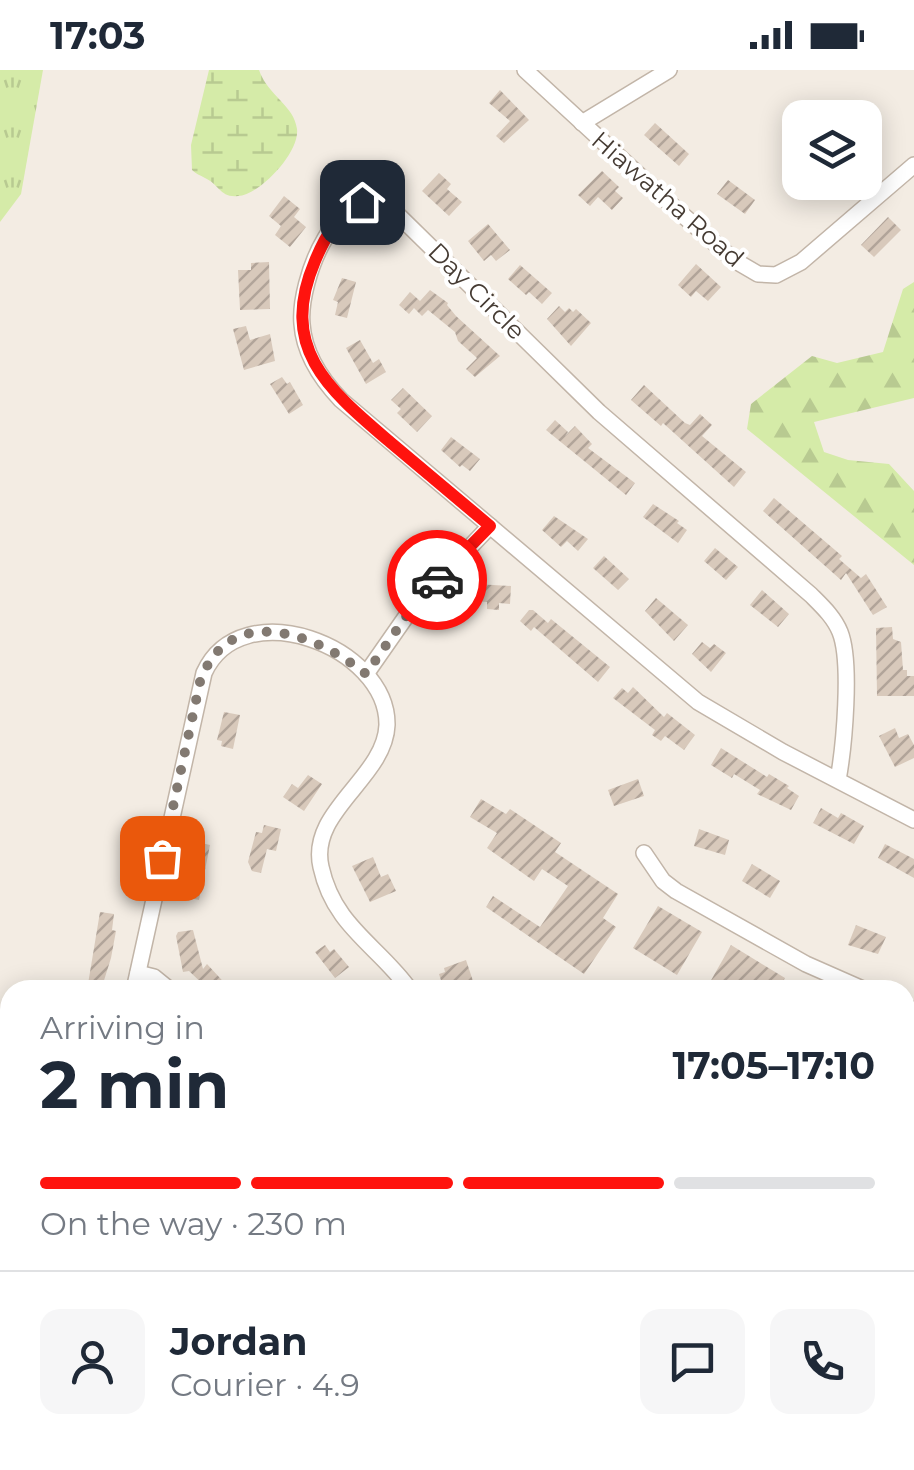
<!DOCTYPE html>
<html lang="en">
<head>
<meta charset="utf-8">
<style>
  :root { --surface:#fff; --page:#f6f6f7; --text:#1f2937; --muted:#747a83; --line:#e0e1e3; --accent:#ff130e }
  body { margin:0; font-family:Montserrat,sans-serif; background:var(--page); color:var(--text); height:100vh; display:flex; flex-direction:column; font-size:38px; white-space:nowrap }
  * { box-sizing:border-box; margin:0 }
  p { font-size:32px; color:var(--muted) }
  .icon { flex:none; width:55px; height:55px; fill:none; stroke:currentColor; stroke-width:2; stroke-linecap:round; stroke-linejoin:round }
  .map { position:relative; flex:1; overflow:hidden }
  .drawer { position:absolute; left:0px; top:910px; width:915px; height:490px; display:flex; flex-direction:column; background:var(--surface); border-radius:30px 30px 0 0; box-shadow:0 5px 25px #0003 }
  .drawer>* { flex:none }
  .fabs { position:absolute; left:782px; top:30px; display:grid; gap:20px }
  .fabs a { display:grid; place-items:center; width:100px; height:100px; border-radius:20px; background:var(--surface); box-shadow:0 5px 25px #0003; font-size:50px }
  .pin { position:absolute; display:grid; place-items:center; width:85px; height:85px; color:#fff; margin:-42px; border-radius:20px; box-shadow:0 5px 15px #0006 }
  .courier { position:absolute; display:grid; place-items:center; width:100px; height:100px; margin:-50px; border:8px solid #ff130e; border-radius:50%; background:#fff; color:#222; box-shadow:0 2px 12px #0007 }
  .headline em { font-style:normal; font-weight:700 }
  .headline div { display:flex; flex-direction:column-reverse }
  .headline { display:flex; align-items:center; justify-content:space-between; height:170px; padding:0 40px }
  h1 { font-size:65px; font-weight:700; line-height:75px }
  .bar { display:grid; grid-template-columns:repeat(4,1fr); gap:15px 10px; align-content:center; height:120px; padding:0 40px }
  .bar i { height:12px; border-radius:8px; background:var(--line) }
  .bar .on { background:var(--accent) }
  .bar p { grid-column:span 4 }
  .line { display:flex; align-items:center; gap:25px; padding:0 40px; border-top:2px solid var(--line) }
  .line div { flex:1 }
  .round { display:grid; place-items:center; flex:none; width:105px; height:105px; border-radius:20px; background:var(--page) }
  .status { display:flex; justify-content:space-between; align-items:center; height:70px; padding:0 50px; background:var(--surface); direction:ltr }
  .status svg { height:28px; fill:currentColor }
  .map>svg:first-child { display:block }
</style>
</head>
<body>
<div class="status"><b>17:03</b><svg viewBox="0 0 49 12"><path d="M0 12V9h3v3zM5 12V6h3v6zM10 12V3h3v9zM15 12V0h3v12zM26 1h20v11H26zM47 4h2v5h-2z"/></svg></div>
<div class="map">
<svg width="914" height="1400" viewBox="0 0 914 1400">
  <defs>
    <pattern id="grass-tufts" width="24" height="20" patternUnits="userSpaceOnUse" patternTransform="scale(2.5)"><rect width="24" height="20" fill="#d5eba8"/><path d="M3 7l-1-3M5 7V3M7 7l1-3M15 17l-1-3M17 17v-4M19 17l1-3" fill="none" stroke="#b8ca91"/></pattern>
    <pattern id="forest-firs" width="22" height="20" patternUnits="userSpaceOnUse" patternTransform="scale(2.5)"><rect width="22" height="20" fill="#d5eba8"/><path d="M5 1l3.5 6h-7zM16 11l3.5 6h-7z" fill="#b8ca91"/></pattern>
    <pattern id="wetland-marsh" width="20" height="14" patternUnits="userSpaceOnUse" patternTransform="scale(2.5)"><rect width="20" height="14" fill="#d5eba8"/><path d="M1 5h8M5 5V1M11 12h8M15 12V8" fill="none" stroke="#b8ca91"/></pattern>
    <pattern id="building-hatch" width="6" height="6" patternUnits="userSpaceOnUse" patternTransform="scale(2.5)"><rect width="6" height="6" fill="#d8c9bb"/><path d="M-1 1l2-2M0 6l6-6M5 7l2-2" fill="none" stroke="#b1a499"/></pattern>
  </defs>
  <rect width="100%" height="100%" fill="#f3ece3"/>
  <path fill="#eddfcb" d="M 10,983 L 10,1198 L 0,1196 L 0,993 Z"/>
  <path fill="url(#grass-tufts)" d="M 0,0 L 43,0 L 21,124 L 0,152 Z"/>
  <path fill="url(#forest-firs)" d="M 914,212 L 914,328 L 814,352 L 824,382 L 848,390 L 889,394 L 914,421 L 914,495 L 747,359 L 751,334 L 812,286 L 837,293 L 883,282 L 903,219 Z"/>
  <g fill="url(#wetland-marsh)">
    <path d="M 209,0 L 259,0 C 268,26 294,35 297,59 C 300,82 260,125 238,126 C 220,128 219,114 205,108 C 200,105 196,104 192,100 L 191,75 Z"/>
    <path d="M 300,1390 L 388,1390 L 392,1400 L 267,1400 Z"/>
  </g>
  <g fill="url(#building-hatch)">
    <path d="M 500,20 L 529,50 L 504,73 L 496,66 L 510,51 L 489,33 Z"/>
    <path d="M 655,53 L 689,84 L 679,96 L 644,65 Z"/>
    <path d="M 602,101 L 619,117 L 615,121 L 623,128 L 612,140 L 598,127 L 590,136 L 578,125 Z"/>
    <path d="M 439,103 L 451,114 L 447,119 L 462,132 L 449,146 L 422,121 Z"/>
    <path d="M 728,110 L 755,130 L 745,144 L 717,124 Z"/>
    <path d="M 284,126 L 300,139 L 294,147 L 306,157 L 290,177 L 275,165 L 281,156 L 269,146 Z"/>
    <path d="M 888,147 L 901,160 L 874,187 L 861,175 Z"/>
    <path d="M 488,154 L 510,180 L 496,191 L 491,185 L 484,191 L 468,171 Z"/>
    <path d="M 269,192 L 270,239 L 240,240 L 238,200 L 251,200 L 251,193 Z"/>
    <path d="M 696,194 L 721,217 L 708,231 L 696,221 L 691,227 L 678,215 Z"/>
    <path d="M 520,195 L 552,223 L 542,234 L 529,222 L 526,225 L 508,209 Z"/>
    <path d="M 342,208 L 356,212 L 347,248 L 335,245 L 338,232 L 333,230 Z"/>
    <path d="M 430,220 L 448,233 L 447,235 L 456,246 L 500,286 L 475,307 L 466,299 L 477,288 L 458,271 L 455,262 L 428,240 L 422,246 L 414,238 L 409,244 L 399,235 L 410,222 L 420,231 Z"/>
    <path d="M 559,236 L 565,242 L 569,238 L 573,242 L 576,239 L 591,253 L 571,276 L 547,249 Z"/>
    <path d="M 246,256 L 250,270 L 270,264 L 275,291 L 244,300 L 233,259 Z"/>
    <path d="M 360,270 L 373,293 L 379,289 L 386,302 L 366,314 L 346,278 Z"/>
    <path d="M 282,307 L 287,314 L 290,312 L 303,335 L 289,344 L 270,314 Z"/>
    <path d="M 644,315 L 685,353 L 690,355 L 700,344 L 712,355 L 702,366 L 746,402 L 734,417 L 663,353 L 661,356 L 631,330 Z"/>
    <path d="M 403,318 L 432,346 L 417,362 L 397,343 L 401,339 L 391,330 Z"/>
    <path d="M 555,350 L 568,362 L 565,366 L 575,356 L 592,374 L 588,378 L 635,413 L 626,425 L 546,360 Z"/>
    <path d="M 451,367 L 480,389 L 470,401 L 462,395 L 460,397 L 441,380 Z"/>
    <path d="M 774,428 L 835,480 L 842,486 L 839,489 L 861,508 L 866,504 L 887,537 L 873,545 L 846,503 L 841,510 L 763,441 Z"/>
    <path d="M 653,434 L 679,451 L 677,453 L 687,460 L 678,473 L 643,447 Z"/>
    <path d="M 554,446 L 588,469 L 578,481 L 567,471 L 561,477 L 542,460 Z"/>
    <path d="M 715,478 L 738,497 L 726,510 L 704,491 Z"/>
    <path d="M 604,486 L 629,509 L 618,520 L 593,498 Z"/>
    <path d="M 476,514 L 511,516 L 510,534 L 499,533 L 499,540 L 487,539 L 487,532 L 475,531 Z"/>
    <path d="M 762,520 L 789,544 L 778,557 L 750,535 Z"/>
    <path d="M 656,528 L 688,555 L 674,571 L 645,541 Z"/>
    <path d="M 529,540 L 533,540 L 548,553 L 551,549 L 610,597 L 598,612 L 534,557 L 531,561 L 520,551 Z"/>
    <path d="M 892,557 L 893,569 L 901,572 L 903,600 L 907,600 L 907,606 L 914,606 L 914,626 L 877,626 L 876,558 Z"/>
    <path d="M 702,572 L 710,578 L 714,574 L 726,583 L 711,602 L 692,584 Z"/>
    <path d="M 633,617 L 664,647 L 667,643 L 695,665 L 684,680 L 665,666 L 661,671 L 652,665 L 655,660 L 613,628 L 622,618 L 628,623 Z"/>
    <path d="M 224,642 L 240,645 L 233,679 L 221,676 L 222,671 L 217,670 Z"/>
    <path d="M 895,658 L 899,668 L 908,664 L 914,675 L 914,688 L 895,697 L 879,666 Z"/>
    <path d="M 721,678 L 767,707 L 769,704 L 789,716 L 787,718 L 799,726 L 791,740 L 757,724 L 760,720 L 734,704 L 732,708 L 711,695 Z"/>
    <path d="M 308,705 L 322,714 L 304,741 L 283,727 L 292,714 L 298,718 Z"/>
    <path d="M 638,709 L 644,726 L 614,736 L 608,720 Z"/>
    <path d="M 481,729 L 506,744 L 510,739 L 561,773 L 555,782 L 618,824 L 603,848 L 616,857 L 584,904 L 486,837 L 493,826 L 540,857 L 568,816 L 542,799 L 534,811 L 487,778 L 497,763 L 470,747 Z"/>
    <path d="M 821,738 L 838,748 L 841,743 L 864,756 L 854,774 L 813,753 Z"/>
    <path d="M 264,755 L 281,759 L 276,781 L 267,779 L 261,803 L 252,801 L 248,792 L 256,762 L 262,763 Z"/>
    <path d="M 699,759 L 729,770 L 725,785 L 694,776 Z"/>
    <path d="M 197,772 L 210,775 L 199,830 L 184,827 L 193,777 L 196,778 Z"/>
    <path d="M 885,774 L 914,789 L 914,808 L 878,788 Z"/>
    <path d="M 373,787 L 381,807 L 388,804 L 396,821 L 370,832 L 352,796 Z"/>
    <path d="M 752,794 L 780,811 L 770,828 L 742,811 Z"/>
    <path d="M 658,836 L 702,862 L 677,905 L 633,878 Z"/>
    <path d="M 100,842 L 114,844 L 112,860 L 116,861 L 111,888 L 101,920 L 87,920 Z"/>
    <path d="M 856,855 L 886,867 L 878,884 L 848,875 Z"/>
    <path d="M 193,860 L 203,899 L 207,894 L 231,920 L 209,920 L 189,901 L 183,902 L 176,866 L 178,862 Z"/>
    <path d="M 325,875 L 330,882 L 334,879 L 349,897 L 335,908 L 315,882 Z"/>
    <path d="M 731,875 L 785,908 L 778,920 L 719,920 L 709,914 Z"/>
    <path d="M 466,890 L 476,920 L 444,920 L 439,904 L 445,902 L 444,898 Z"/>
  </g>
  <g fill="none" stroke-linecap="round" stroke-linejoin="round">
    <g stroke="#c2b5a8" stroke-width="18">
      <g id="street">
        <path d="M 525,0 L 677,140 L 734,190 L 758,204 L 776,205 L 801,192 L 914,95"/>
        <path d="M 582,53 L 669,0"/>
        <path d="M 366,604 L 412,538 L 490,456"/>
        <path d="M 838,710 C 844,677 852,592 840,562 C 834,547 822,536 811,525 L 599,342 L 393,140 C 337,106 298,212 302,254 C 304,283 321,309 341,330 L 698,632 L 783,682 L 914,750"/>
        <path d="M 644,783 L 663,811 L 676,821 L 806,894 L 865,920"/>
        <path d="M 138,903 L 154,907 L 170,920"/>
        <path d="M 134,920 L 204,603 C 241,521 388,576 387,655 C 385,708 308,741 321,797 C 334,857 379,876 410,920"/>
        <path d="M 905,937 L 914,940"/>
      </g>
    </g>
    <g stroke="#ecac58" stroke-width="28">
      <g id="primary">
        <path d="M 905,1199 L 914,1196"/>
        <path d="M 0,1213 L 10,1216"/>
      </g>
    </g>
    <g stroke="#e88928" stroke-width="32">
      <g id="highway">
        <path d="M 905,995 L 914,982"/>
        <path d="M 634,1400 L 641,1390"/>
      </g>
    </g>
    <use href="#street" stroke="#fff" stroke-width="15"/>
    <use href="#primary" stroke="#ffd190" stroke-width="25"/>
    <use href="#highway" stroke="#ffb662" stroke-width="30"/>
  </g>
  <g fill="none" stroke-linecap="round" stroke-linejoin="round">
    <path stroke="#827971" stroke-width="10" stroke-dasharray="0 18" d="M 162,788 L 200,612 C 229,530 316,564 366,604 L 412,538 L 437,510"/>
    <path stroke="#ff130e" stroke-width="12" d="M 362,132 C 338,143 325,167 315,191 C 278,278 328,319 390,372 C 423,400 457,428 490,456 L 437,510"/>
  </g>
  <g text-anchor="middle" stroke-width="8" stroke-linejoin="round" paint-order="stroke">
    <g font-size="25" fill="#453b33" stroke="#fff">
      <text transform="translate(668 129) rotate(41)" y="9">Hiawatha Road</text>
      <text transform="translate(477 221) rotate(45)" y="9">Day Circle</text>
    </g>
  </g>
</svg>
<div class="fabs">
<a><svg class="icon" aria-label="layers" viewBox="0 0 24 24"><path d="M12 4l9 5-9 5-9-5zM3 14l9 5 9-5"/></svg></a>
</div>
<div class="pin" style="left:162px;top:788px;background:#ea580c"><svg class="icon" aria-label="bag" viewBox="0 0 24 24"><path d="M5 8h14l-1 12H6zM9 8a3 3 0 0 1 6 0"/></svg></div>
<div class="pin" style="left:362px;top:132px;background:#1f2937"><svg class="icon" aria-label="home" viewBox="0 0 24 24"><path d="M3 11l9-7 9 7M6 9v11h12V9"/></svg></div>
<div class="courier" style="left:437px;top:510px"><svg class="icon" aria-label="car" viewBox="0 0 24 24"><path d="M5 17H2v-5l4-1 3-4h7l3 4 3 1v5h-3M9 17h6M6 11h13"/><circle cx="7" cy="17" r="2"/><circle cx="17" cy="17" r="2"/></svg></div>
<section class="drawer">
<div class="headline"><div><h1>2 min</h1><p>Arriving in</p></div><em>17:05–17:10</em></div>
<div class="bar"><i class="on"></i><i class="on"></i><i class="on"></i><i></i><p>On the way · 230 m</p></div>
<div class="line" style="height:180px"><a class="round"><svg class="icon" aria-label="person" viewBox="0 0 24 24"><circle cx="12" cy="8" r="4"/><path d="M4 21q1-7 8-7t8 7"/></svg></a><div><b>Jordan</b><p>Courier · 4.9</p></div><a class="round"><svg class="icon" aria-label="chat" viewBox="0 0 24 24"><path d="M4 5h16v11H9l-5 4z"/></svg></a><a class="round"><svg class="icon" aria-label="phone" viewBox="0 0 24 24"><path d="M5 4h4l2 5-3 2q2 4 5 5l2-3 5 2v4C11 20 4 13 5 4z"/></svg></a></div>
</section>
</div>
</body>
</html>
